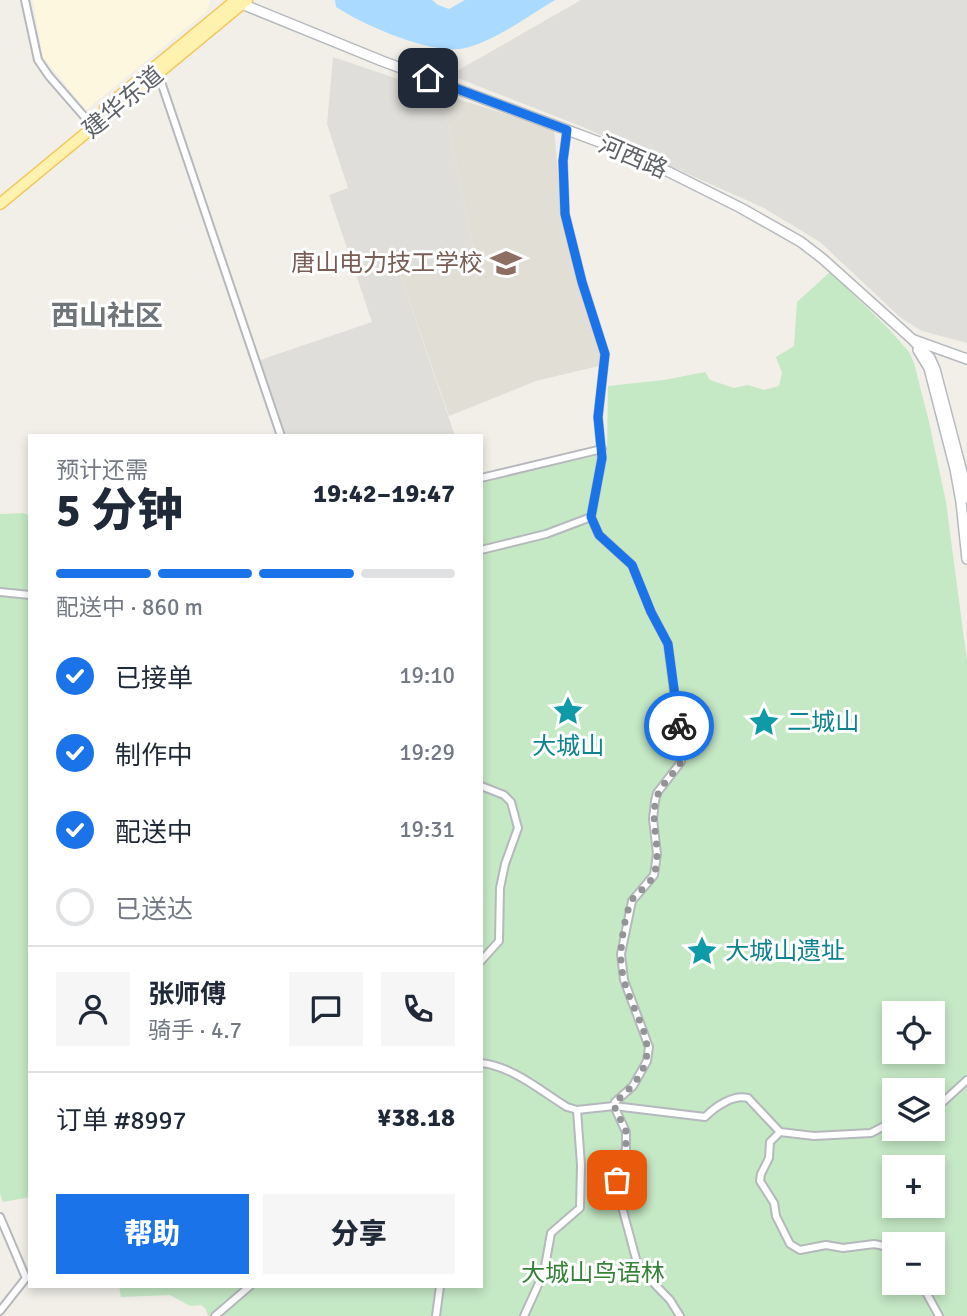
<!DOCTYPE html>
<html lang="zh">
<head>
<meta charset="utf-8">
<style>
  :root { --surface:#fff; --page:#f6f6f7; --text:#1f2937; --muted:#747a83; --line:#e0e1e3; --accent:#1a73e8 }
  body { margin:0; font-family:Signika,"Noto Sans SC",sans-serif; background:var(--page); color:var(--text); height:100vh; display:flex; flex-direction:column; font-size:26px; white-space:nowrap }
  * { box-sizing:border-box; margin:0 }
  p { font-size:23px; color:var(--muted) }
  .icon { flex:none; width:38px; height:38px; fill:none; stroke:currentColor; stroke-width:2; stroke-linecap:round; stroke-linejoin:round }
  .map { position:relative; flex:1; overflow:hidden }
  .drawer { position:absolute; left:28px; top:434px; width:455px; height:854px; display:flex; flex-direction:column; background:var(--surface); border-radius:0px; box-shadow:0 4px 10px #0003 }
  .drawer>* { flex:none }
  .tools { position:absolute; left:882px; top:1001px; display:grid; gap:14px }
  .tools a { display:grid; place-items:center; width:63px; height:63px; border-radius:0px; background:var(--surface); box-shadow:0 4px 10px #0003; font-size:35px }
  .pin { position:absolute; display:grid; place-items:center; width:60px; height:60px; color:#fff; margin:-30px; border-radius:14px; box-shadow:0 4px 10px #0006 }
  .courier { position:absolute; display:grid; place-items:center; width:70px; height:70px; margin:-35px; border:5px solid #1a73e8; border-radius:50%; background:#fff; color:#222; box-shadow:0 2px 9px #0007 }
  .headline em { font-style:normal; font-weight:800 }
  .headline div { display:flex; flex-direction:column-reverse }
  .headline { display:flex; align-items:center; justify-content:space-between; height:119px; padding:0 28px }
  h1 { font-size:46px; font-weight:800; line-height:52px }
  .bar { display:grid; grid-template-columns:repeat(4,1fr); gap:10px 7px; align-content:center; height:84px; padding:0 28px }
  .bar i { height:9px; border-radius:5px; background:var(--line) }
  .bar .selected { background:var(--accent) }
  .bar p { grid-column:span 4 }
  .line { display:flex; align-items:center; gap:18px; padding:0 28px; border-top:2px solid var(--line) }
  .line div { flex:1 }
  .round { display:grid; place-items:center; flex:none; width:74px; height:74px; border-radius:0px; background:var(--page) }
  ol { padding:0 28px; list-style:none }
  li { display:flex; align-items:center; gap:21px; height:77px }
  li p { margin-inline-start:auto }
  li .icon { padding:7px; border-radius:50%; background:var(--accent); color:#fff; stroke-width:4 }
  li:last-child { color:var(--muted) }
  li i { width:38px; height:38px; border:4px solid var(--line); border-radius:50% }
  .action { display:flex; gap:14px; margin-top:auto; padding:14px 28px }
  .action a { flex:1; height:80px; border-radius:0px; background:var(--accent); color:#fff; font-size:28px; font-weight:800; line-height:80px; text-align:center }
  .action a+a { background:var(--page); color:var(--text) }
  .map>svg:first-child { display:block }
</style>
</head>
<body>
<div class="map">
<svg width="967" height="1316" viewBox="0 0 967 1316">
  <rect width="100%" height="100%" fill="#f1efe8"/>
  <path fill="#fef7e0" d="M 33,0 L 210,0 L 207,11 L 86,110 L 43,57 Z"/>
  <g fill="#e0deda">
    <path d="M 581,0 L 967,0 L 967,343 L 922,331 L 901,318 L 820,242 L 764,208 L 583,127 L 450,75 Z"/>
    <path d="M 333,57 L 442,94 L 474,252 L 400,274 L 455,436 L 286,436 L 260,360 L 372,322 L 329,195 L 348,188 L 327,124 Z"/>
  </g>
  <path fill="#e1ded6" d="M 442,94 L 554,129 L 563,225 L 607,364 L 536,381 L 449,416 L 400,274 L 474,252 Z"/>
  <g fill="#c5e8c5" fill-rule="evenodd">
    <path d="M 830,272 L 888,328 L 909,352 L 914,363 L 929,422 L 946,502 L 967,661 L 967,1316 L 208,1316 L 206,1309 L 201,1305 L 190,1306 L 170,1295 L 121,1297 L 119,1286 L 481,1286 L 481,483 L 607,453 L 608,386 L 664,380 L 705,372 L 710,380 L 734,388 L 748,385 L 764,390 L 779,386 L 782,373 L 776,357 L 794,346 L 797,302 ZM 894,1013 L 933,1013 L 933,1052 L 894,1052 ZM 894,1090 L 933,1090 L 933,1129 L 894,1129 ZM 894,1167 L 933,1167 L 933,1206 L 894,1206 ZM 894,1244 L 933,1244 L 933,1283 L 894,1283 Z"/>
    <path d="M 23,513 L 30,516 L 30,1197 L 3,1202 L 0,1194 L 0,514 Z"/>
  </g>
  <path fill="#aadaff" d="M 335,0 L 432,0 L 438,5 L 449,9 L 465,0 L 555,0 C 528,16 499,38 469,47 C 436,58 364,25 336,7 Z"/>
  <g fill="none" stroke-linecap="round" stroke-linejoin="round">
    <g stroke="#b5b8bc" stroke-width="10">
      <g id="street">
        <path d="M 25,0 L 38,60 L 49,76 L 89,122"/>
        <path d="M 158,73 L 281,436"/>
        <path d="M 567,130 L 563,161 L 565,214 L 582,282 L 605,354 L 598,417 L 602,458 L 591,517"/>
        <path d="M 481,478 L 602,449"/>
        <path d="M 481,550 L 546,534 L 591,517 L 599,535 L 632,565 L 651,612 L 668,644 L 681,746 L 681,762 L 657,793 L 655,801 L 653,819 L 657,854 L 654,875 L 632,901 L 621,954 L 624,980 L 649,1047 L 647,1061 L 633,1086 L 615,1102 L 614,1106 L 577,1110 L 567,1107 C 541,1091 512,1066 481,1063"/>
        <path d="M 0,592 L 30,595"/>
        <path d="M 481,786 L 504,795 L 511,802 L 518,828 L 505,864 L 500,888 L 499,941 L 481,961"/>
        <path d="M 614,1106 L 705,1117 C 715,1107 733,1094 748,1098 L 780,1132 L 814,1136 L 871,1133 L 894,1121"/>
        <path d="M 614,1106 L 626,1132 L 626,1149 L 616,1169 L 617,1188 L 636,1259 L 641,1270 L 670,1300 L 680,1316"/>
        <path d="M 933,1111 L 967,1080"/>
        <path d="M 780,1132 L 770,1142 L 769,1158 L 761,1174 L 760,1181 L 774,1203 L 776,1216 L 790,1244 L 800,1250 L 826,1245 L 843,1248 L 874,1244 L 894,1248"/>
        <path d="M 0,1217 L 26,1278 L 0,1311"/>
        <path d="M 925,1283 L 927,1294 L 939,1316"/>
        <path d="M 215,1316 L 250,1286"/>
        <path d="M 436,1316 L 440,1286"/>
        <path d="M 524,1316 L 544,1272 L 551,1233 L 580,1208 L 581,1165 L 577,1110"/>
      </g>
    </g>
    <g stroke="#b6babf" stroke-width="12">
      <g id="secondary">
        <path d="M 237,2 L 382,61 L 602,143 L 669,172 L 741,208 L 801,242 L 823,259 L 912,339 L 930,358 L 935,369 L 962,472 L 967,498"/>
        <path d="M 914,340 L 967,359"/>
        <path d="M 918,350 L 929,368 L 955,469 L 961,502 L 967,559"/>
      </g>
    </g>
    <g stroke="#f2c960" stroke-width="13">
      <g id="primary">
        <path d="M 105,108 L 236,0"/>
        <path d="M 0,204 L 247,0"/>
      </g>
    </g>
    <use href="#street" stroke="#fff" stroke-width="6"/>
    <use href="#secondary" stroke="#fff" stroke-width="9"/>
    <use href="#primary" stroke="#fff2af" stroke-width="10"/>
  </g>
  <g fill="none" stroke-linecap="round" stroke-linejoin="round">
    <path stroke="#929495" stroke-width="7" stroke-dasharray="0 12.6" d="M 617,1180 C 616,1160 629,1150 626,1132 C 624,1121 613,1113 615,1102 C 685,1045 618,1016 621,952 C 622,937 625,914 632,900 C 638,891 649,886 653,876 C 664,852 648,822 657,797 C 661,784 674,774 681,762 L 679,726"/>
    <path stroke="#1a73e8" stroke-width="9" d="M 428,78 L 567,130 L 563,161 L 565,214 L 582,282 L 605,354 L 598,417 L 602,458 L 591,517 L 599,535 L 632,565 L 651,612 L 668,644 L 679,726"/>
  </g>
  <defs>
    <g id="school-bare" transform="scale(2.415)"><path d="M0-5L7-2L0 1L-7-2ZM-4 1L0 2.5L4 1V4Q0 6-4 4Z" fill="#8d6e63" stroke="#fff" stroke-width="2.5" paint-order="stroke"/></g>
    <g id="sight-bare" transform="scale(2.415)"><path d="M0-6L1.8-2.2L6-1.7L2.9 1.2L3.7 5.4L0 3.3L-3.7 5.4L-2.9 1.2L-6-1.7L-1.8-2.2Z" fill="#0f9aa8" stroke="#fff" stroke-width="2.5" paint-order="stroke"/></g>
  </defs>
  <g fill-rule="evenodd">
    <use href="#school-bare" x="506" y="263"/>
    <use href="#sight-bare" x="568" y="711"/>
    <use href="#sight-bare" x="764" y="722"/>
    <use href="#sight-bare" x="702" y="951"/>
  </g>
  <g text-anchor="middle" stroke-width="6" stroke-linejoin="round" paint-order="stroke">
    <g font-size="24" fill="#5f6368" stroke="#fff">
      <text transform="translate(123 102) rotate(-40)" y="8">建华东道</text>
      <text transform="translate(633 157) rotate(23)" y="8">河西路</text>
    </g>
    <g font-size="24" fill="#785e54" stroke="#fff" text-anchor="end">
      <text x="483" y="271">唐山电力技工学校</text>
    </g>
    <g font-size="24" fill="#0d838f" stroke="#fff" text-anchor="start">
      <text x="787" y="730">二城山</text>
      <text x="568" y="754" text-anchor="middle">大城山</text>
      <text x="725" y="959">大城山遗址</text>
    </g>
    <g font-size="24" fill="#348238" stroke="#fff">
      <text x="593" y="1281">大城山鸟语林</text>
    </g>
    <g font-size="28" font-weight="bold" fill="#70757a" stroke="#fff">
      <text x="107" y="325">西山社区</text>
    </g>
  </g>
</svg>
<div class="tools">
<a><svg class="icon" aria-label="locate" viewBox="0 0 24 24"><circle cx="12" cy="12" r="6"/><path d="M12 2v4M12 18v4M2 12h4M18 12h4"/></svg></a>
<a><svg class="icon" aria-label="layers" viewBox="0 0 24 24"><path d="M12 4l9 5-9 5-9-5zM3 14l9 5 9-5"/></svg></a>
<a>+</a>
<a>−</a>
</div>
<div class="pin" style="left:617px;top:1180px;background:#ea580c"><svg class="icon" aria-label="bag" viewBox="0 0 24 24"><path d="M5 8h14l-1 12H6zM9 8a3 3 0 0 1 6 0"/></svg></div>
<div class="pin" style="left:428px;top:78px;background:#1f2937"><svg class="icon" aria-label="home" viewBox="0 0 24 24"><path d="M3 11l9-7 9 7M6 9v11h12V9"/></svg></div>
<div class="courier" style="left:679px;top:726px"><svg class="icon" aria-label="bike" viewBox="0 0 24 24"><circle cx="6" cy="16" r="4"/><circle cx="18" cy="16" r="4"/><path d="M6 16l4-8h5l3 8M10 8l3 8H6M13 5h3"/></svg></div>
<section class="drawer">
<div class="headline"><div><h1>5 分钟</h1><p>预计还需</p></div><em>19:42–19:47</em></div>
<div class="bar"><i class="selected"></i><i class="selected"></i><i class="selected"></i><i></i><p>配送中 · 860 m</p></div>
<ol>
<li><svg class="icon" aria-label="check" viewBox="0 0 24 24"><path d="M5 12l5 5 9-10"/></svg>已接单<p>19:10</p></li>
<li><svg class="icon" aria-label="check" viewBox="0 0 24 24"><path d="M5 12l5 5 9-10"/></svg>制作中<p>19:29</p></li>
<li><svg class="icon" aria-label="check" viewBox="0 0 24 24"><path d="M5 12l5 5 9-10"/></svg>配送中<p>19:31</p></li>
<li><i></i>已送达</li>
</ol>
<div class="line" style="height:126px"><a class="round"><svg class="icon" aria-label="person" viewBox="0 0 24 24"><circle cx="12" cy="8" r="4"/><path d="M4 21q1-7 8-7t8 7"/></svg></a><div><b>张师傅</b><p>骑手 · 4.7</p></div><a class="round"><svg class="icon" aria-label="chat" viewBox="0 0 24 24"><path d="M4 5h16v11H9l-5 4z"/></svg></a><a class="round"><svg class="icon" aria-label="phone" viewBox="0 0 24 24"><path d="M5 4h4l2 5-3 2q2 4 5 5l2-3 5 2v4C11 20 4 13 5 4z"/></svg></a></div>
<div class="line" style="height:91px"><div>订单 #8997</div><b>¥38.18</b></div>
<div class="action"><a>帮助</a><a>分享</a></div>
</section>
</div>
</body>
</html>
